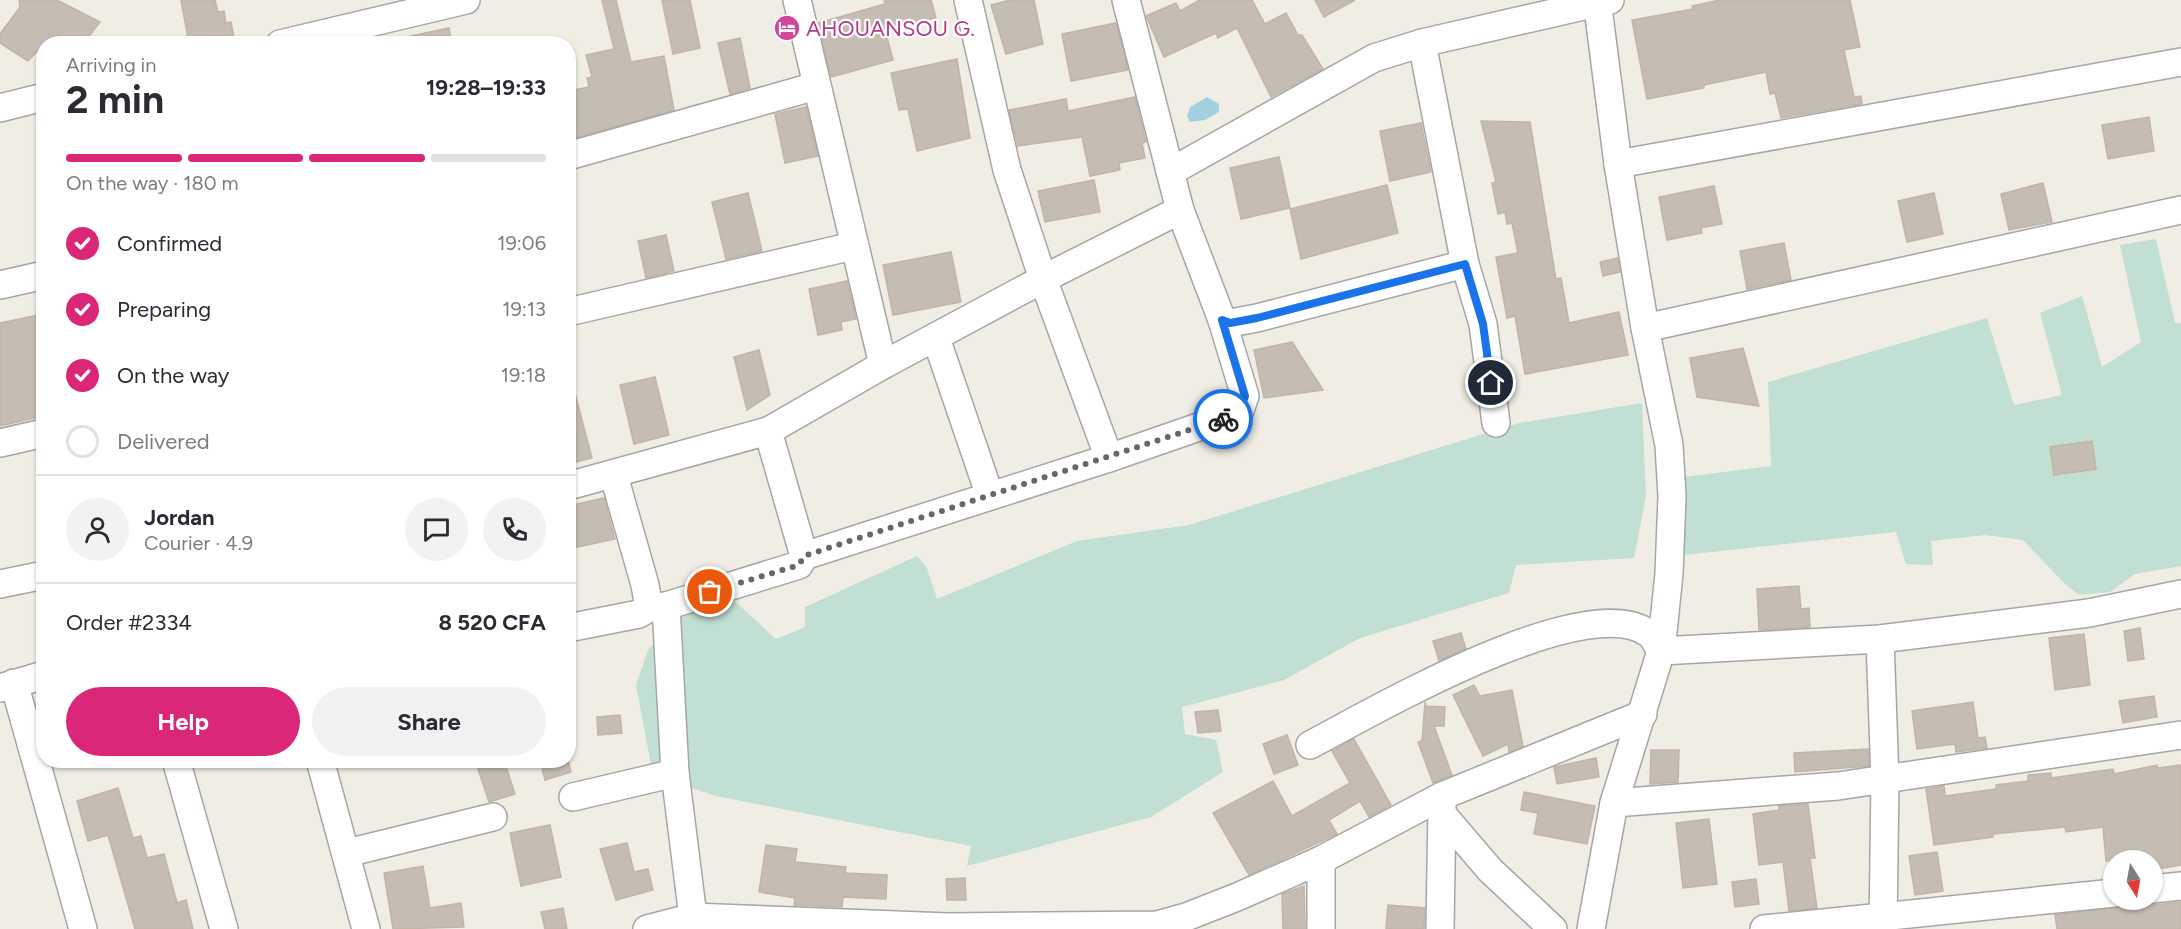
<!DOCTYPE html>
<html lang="en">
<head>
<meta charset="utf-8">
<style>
  :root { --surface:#fff; --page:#f2f2f3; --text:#2b2b33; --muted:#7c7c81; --line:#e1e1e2; --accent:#db2777 }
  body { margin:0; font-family:Figtree,sans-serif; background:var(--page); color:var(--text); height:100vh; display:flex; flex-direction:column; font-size:22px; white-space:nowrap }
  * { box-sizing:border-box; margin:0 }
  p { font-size:20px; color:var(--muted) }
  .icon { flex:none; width:33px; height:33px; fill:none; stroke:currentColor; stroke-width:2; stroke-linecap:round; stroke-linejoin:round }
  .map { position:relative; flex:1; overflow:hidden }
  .sheet { position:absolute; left:36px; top:36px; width:540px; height:732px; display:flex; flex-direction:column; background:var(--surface); border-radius:24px; box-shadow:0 2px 4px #0004 }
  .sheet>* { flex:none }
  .needle { width:39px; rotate:169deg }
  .controls { position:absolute; left:2103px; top:850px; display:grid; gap:12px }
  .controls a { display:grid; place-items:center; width:60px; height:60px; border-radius:50%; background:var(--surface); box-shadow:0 2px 4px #0004; font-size:30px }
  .pin { position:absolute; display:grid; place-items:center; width:51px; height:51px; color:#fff; margin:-26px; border:3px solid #fff; border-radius:50%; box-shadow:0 2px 6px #0007 }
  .courier { position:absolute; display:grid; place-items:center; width:60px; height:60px; margin:-30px; border:4px solid #1a73e8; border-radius:50%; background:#fff; color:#222; box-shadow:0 2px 8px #0007 }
  .overview em { font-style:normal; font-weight:700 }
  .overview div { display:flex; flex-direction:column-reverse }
  .overview { display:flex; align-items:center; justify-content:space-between; height:102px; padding:0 30px }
  h1 { font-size:39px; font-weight:700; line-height:45px }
  .bar { display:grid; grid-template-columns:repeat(4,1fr); gap:9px 6px; align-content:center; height:72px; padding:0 30px }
  .bar i { height:8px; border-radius:4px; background:var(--line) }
  .bar .current { background:var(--accent) }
  .bar p { grid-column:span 4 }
  .line { display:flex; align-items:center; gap:15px; padding:0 30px; border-top:2px solid var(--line) }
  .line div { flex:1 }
  .round { display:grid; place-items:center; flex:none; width:63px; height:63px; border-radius:32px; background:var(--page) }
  ol { padding:0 30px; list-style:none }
  li { display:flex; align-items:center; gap:18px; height:66px }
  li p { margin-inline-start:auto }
  li .icon { padding:6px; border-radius:50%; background:var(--accent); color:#fff; stroke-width:4 }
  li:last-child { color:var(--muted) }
  li i { width:33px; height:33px; border:3px solid var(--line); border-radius:50% }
  .primary-button { display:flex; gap:12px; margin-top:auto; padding:12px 30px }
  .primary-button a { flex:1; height:69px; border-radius:36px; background:var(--accent); color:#fff; font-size:24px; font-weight:700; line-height:69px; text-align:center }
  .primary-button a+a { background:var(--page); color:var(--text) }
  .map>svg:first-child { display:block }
</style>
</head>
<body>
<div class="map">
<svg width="2181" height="929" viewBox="0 0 2181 929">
  <rect width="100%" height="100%" fill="#f0ede5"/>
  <g fill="#c1dfd2">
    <path d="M 2156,239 L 2175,323 L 2181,323 L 2181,566 L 2135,574 L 2110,592 L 2079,595 L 2064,583 L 2023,540 L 1985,535 L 1931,541 L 1933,565 L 1906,564 L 1896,532 L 1675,556 L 1676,478 L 1771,466 L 1768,382 L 1987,318 L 2014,405 L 2062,395 L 2040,313 L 2082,296 L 2102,367 L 2141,342 L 2120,245 Z"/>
    <path d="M 1642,403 L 1646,496 L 1634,558 L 1516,565 L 1509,593 L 1360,638 L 1284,680 L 1182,707 L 1185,734 L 1216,740 L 1223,772 L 1151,817 L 967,866 L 971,846 L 716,796 L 653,775 L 636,685 L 648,650 L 667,627 L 686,611 L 728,595 L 776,639 L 805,627 L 805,607 L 917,556 L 927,568 L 937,599 L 1077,541 L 1189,525 L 1519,423 Z"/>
  </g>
  <path fill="#a3d0e0" d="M 1207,97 L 1219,104 L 1219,112 L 1205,120 L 1190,122 L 1187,116 L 1190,107 Z"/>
  <g fill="#c5bcb4" stroke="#c3b4a6" stroke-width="1.5">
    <path d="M 19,0 L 57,0 L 100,22 L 83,44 L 44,44 L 28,61 L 0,43 L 0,34 L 20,7 Z"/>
    <path d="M 181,0 L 215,0 L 218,12 L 224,11 L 226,23 L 231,22 L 235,44 L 189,44 Z"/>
    <path d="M 602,0 L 616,0 L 631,62 L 664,56 L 674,110 L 568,140 L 568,91 L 589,87 L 587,78 L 592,77 L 586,55 L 614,49 Z"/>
    <path d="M 662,0 L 690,0 L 700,48 L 673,54 Z"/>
    <path d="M 884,0 L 931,0 L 936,18 L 885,30 L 893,60 L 831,77 L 818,23 L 885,4 Z"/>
    <path d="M 1010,0 L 1034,0 L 1043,44 L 1006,54 L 991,5 Z"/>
    <path d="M 1200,0 L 1252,0 L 1265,24 L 1286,13 L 1298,35 L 1302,35 L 1323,69 L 1271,97 L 1237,28 L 1218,38 L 1216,33 L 1164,57 L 1146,16 L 1176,3 L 1180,11 Z"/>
    <path d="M 1315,0 L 1355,0 L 1324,17 Z"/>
    <path d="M 1720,0 L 1850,0 L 1860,47 L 1844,50 L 1854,97 L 1861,96 L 1862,104 L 1781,118 L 1775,93 L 1770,94 L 1766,72 L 1704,85 L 1704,88 L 1647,99 L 1632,20 L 1693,9 L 1692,6 Z"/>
    <path d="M 1116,23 L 1128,70 L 1071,81 L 1062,34 Z"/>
    <path d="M 449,28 L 452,44 L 407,44 L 406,37 Z"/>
    <path d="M 740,38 L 750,88 L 730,94 L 718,43 Z"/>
    <path d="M 957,59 L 970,138 L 917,151 L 908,109 L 899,110 L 891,73 Z"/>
    <path d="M 1135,97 L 1146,142 L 1142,143 L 1145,158 L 1119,163 L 1120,170 L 1090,176 L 1082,137 L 1018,146 L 1009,110 L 1066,99 L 1068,111 Z"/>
    <path d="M 806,107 L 818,156 L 785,163 L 775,114 Z"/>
    <path d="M 2149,117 L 2154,151 L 2108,159 L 2102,125 Z"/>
    <path d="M 1481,121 L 1530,122 L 1556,279 L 1561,278 L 1569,323 L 1619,312 L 1628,355 L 1525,374 L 1515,316 L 1507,318 L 1496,257 L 1518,253 L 1512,223 L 1507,224 L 1505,212 L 1498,214 L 1492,183 L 1496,182 Z"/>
    <path d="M 1421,123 L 1431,172 L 1390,181 L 1380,131 Z"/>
    <path d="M 1279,157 L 1290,208 L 1241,219 L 1230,168 Z"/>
    <path d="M 1094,180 L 1100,212 L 1045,222 L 1038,191 Z"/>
    <path d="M 2043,183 L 2052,222 L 2009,230 L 2001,194 Z"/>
    <path d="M 1387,185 L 1398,233 L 1301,259 L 1290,209 Z"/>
    <path d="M 1714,186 L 1722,224 L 1701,228 L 1702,233 L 1667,240 L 1659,197 Z"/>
    <path d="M 748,193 L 762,251 L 726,259 L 712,202 Z"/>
    <path d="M 1934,193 L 1943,234 L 1907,242 L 1898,201 Z"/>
    <path d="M 666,235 L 674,271 L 646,278 L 638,241 Z"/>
    <path d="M 1784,243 L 1791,280 L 1747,289 L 1740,251 Z"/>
    <path d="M 951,252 L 961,302 L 893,315 L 883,265 Z"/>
    <path d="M 1618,258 L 1620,272 L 1603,276 L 1600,262 Z"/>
    <path d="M 847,281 L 856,319 L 841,322 L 842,330 L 818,335 L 809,289 Z"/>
    <path d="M 44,314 L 44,416 L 0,426 L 0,323 Z"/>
    <path d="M 1292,342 L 1323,390 L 1264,398 L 1254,350 Z"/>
    <path d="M 1743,348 L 1759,406 L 1697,397 L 1690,358 Z"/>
    <path d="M 759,350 L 770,395 L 747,410 L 734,357 Z"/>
    <path d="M 655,377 L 669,435 L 634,444 L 620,385 Z"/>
    <path d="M 573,386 L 592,458 L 568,464 L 568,387 Z"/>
    <path d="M 2092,441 L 2096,469 L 2054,475 L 2050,447 Z"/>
    <path d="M 604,498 L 615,539 L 568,549 L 568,506 Z"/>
    <path d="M 1799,586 L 1801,609 L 1809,608 L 1810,627 L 1759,630 L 1757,589 Z"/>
    <path d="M 2140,628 L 2144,659 L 2128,661 L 2124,631 Z"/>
    <path d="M 1461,633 L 1466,649 L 1439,661 L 1433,641 Z"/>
    <path d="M 2084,634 L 2090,685 L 2055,690 L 2049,638 Z"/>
    <path d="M 1474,685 L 1480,696 L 1512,690 L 1523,746 L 1509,752 L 1508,744 L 1483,756 L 1453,695 Z"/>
    <path d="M 2154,696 L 2157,717 L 2123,723 L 2119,701 Z"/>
    <path d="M 1425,702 L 1426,706 L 1445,707 L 1444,726 L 1434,726 L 1452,775 L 1433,783 L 1418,742 L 1422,741 Z"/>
    <path d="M 1973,702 L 1978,738 L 1985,737 L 1987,748 L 1956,752 L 1955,744 L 1917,749 L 1912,711 Z"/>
    <path d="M 1218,710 L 1221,731 L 1198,733 L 1195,712 Z"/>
    <path d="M 620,715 L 622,733 L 598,735 L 597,717 Z"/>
    <path d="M 1287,735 L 1298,765 L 1274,774 L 1263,744 Z"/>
    <path d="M 1354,739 L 1391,805 L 1369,817 L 1360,801 L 1329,820 L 1337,834 L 1249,875 L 1213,813 L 1273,781 L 1292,816 L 1350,783 L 1332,751 Z"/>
    <path d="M 1868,749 L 1869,766 L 1795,772 L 1794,753 Z"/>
    <path d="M 1651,750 L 1679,750 L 1678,782 L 1650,784 Z"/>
    <path d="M 1596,758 L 1599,777 L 1557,784 L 1554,767 Z"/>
    <path d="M 475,760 L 504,760 L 515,794 L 489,802 Z"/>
    <path d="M 540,760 L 568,760 L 571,772 L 545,780 Z"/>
    <path d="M 2157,765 L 2158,768 L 2181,765 L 2181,865 L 2152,870 L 2152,861 L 2106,861 L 2103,827 L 2066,832 L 2065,827 L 1993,834 L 1993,837 L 1934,845 L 1926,789 L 1944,786 L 1945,796 L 1996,789 L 1996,785 L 2028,781 L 2028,775 L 2051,773 L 2051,778 L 2113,769 L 2114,774 Z"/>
    <path d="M 118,788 L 133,838 L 141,836 L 147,858 L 164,854 L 177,903 L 186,900 L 193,929 L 135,929 L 108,835 L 88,841 L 77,801 Z"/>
    <path d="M 1524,792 L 1595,806 L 1587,844 L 1534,834 L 1538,813 L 1521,810 Z"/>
    <path d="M 1808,804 L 1815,858 L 1810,858 L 1817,908 L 1789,911 L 1783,862 L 1759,865 L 1753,814 L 1779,810 L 1779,806 Z"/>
    <path d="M 1709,819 L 1717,884 L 1683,888 L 1676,823 Z"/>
    <path d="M 550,825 L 561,877 L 521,886 L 510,833 Z"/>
    <path d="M 627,843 L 634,872 L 648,869 L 653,890 L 616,900 L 600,849 Z"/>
    <path d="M 766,845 L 797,849 L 795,862 L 846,867 L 845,873 L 887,875 L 886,899 L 843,897 L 842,907 L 794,905 L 795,898 L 759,892 Z"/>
    <path d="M 1937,852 L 1943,891 L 1915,895 L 1909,856 Z"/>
    <path d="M 423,866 L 430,908 L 461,903 L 464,927 L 393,929 L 384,873 Z"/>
    <path d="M 965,878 L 966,900 L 947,900 L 946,879 Z"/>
    <path d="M 1756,879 L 1759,904 L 1735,907 L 1732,882 Z"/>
    <path d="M 1304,886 L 1305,929 L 1283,929 L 1282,894 Z"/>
    <path d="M 2134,900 L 2153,905 L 2181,902 L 2181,929 L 2057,929 L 2055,915 L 2135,905 Z"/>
    <path d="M 1388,905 L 1425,908 L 1424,929 L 1386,929 Z"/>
    <path d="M 563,908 L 567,929 L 545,929 L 541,912 Z"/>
  </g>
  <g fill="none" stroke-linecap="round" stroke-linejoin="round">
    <g stroke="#a6a6a6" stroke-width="30">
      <g id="minor">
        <path d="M 797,0 L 883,365"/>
        <path d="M 968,0 L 1007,170 L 1043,279 L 1109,458"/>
        <path d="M 1126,0 L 1180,210 L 1222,320 L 1230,323 L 1257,318 L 1465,264"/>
        <path d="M 1422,43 L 1465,264 L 1483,324 L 1496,423"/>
        <path d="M 280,44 L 466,0"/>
        <path d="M 0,108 L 44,97"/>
        <path d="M 568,156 L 816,86"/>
        <path d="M 1618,164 L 2181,62"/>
        <path d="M 1170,172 L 1374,58 L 1422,43 L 1610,0"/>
        <path d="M 0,285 L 44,275"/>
        <path d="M 568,312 L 853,246"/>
        <path d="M 1645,328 L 2181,210"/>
        <path d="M 936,338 L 990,496"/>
        <path d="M 0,443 L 44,433"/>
        <path d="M 568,486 L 768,431 L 883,365 L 1043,279 L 1180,210"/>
        <path d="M 804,556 L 1109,458 L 1239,413 L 1245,396 L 1222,320"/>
        <path d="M 0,584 L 44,575"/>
        <path d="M 666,606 L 675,773"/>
        <path d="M 649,608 L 666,606 L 799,565 L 804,556 L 768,431"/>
        <path d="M 568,628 L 639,614 L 649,608 L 645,585 L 614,476"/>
        <path d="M 1880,639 L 1885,780 L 1883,929"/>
        <path d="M 14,683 L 83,929"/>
        <path d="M 0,688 L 44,675"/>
        <path d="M 1310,745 C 1373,712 1585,588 1648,633 C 1653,636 1657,645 1661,651 L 1880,639 L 2089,613 L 2181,594"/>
        <path d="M 176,760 L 224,929"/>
        <path d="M 320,760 L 366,929"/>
        <path d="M 573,797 L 675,773 L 693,917"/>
        <path d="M 1614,803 L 1838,786 L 2181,735"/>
        <path d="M 1443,815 L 1490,870 L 1553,929"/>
        <path d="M 347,853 L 493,817"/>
        <path d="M 2152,889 L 2181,886"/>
        <path d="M 647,929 L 693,917 L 948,927 L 1157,925 L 1186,917 L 1237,897 L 1321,860 L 1442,796 L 1643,714"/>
        <path d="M 1321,929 L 1321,860"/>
        <path d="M 1440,929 L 1442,807"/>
        <path d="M 1591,929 L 1614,803 L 1661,651 L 1669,574 L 1672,496 L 1669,445 L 1645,328 L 1618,164 L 1597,0"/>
        <path d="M 1764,929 L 2114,893"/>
      </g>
    </g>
    <use href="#minor" stroke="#fff" stroke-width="27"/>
  </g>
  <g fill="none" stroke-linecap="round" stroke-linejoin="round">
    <path stroke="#686764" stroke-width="6" stroke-dasharray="0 10.8" d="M 710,592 L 799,565 L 804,556 L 1223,419"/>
    <path stroke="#1a73e8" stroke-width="8" d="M 1223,419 L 1239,413 L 1245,396 L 1222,320 L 1230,323 L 1257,318 L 1465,264 L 1483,324 L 1491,383"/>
  </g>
  <defs>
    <g id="hotel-disc" transform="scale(1.35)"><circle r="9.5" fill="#d1479c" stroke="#fff"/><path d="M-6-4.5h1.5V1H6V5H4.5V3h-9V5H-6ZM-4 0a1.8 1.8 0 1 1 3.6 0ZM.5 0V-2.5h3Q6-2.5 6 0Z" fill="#fff"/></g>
  </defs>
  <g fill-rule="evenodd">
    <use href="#hotel-disc" x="787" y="28"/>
  </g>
  <g text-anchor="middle" stroke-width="4.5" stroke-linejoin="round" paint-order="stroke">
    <g font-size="22" fill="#b23c85" stroke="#fff" text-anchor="start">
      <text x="806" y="36">AHOUANSOU G.</text>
    </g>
  </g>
</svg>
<div class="controls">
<a><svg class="needle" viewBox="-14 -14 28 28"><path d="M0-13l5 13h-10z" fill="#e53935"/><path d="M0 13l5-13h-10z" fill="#7c7c81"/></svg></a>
</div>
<div class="pin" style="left:710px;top:592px;background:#ea580c"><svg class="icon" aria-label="bag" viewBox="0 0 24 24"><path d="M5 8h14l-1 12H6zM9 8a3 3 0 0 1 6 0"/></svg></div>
<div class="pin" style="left:1491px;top:383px;background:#1f2937"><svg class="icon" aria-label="home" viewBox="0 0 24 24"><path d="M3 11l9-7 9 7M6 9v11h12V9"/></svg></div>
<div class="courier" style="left:1223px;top:419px"><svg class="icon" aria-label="bike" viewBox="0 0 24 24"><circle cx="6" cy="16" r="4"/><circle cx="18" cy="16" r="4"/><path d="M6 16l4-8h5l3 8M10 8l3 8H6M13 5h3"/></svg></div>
<section class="sheet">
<div class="overview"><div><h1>2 min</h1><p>Arriving in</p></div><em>19:28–19:33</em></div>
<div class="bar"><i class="current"></i><i class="current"></i><i class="current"></i><i></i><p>On the way · 180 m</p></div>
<ol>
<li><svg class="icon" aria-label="check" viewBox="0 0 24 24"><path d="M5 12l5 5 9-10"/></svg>Confirmed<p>19:06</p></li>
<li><svg class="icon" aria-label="check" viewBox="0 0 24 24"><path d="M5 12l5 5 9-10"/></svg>Preparing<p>19:13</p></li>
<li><svg class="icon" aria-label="check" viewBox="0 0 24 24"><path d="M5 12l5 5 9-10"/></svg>On the way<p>19:18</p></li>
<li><i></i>Delivered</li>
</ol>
<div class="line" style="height:108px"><a class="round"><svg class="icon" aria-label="person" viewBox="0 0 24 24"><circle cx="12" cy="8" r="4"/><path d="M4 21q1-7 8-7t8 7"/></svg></a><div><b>Jordan</b><p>Courier · 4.9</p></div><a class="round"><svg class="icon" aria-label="chat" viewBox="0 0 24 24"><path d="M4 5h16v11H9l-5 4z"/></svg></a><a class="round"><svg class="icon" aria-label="phone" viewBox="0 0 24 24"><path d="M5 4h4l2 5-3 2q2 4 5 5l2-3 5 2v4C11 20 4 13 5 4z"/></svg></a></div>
<div class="line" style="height:78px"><div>Order #2334</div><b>8 520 CFA</b></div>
<div class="primary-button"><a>Help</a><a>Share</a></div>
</section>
</div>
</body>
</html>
